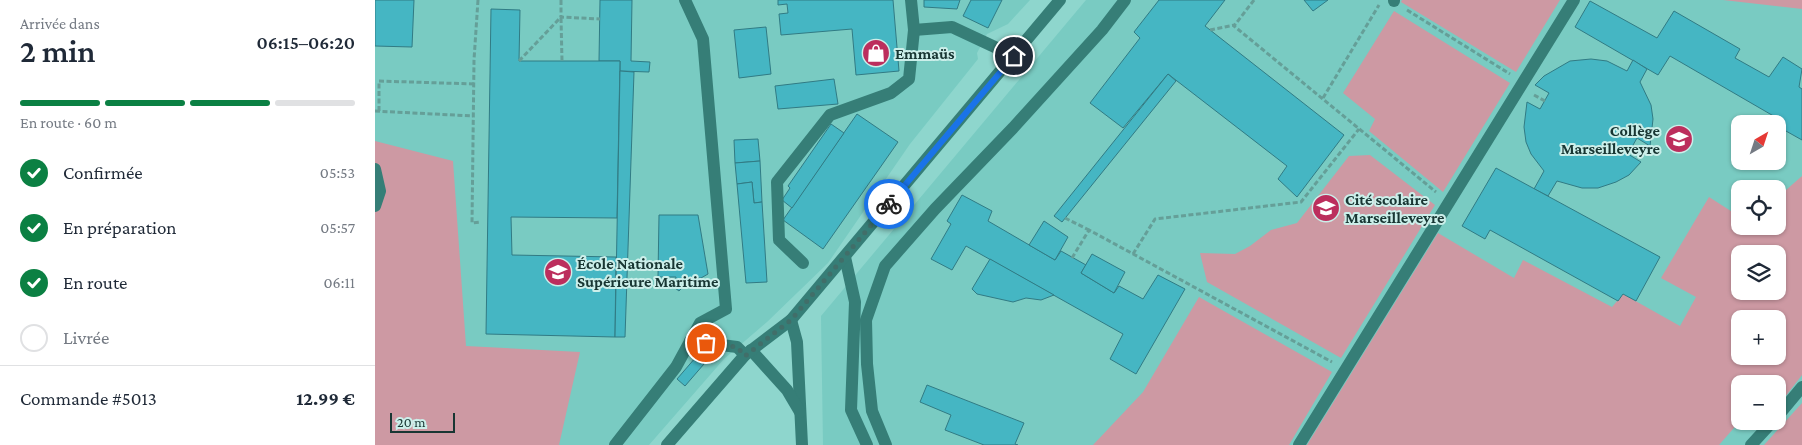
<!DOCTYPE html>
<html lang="fr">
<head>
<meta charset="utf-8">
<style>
  :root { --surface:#fff; --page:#f2f2f3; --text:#1f2937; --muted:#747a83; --line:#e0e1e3; --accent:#0b8043 }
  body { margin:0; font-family:"Crimson Pro",serif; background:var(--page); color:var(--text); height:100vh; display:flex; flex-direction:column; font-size:19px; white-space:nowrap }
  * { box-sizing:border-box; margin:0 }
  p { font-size:16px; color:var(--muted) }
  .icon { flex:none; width:28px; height:28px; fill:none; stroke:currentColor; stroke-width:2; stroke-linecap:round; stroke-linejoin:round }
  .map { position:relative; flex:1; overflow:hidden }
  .sheet { display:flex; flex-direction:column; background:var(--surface); width:375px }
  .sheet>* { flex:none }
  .needle { width:32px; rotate:39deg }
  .controls { position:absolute; left:1356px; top:115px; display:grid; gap:10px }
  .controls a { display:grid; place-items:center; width:55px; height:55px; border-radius:10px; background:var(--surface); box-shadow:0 1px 4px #0004; font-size:25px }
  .scale { position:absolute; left:15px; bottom:12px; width:65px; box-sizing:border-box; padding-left:5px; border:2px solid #183633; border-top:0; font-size:14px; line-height:18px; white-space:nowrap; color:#183633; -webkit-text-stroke:4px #ccefea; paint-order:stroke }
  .pin { position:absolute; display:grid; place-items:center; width:42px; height:42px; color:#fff; margin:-21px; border:2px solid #fff; border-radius:50%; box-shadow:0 1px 5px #0007 }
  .courier { position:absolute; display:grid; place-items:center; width:50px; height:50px; margin:-25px; border:4px solid #1a73e8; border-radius:50%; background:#fff; color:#222; box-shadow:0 1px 6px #0007 }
  .overview em { font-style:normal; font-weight:600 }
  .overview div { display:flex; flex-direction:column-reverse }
  .overview { display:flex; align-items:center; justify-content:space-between; height:85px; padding:0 20px }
  h1 { font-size:32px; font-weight:600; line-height:38px }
  .bar { display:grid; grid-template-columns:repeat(4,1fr); gap:8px 5px; align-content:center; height:60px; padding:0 20px }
  .bar i { height:6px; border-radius:4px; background:var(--line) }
  .bar .on { background:var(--accent) }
  .bar p { grid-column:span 4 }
  .line { display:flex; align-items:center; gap:12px; padding:0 20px; border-top:1px solid var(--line) }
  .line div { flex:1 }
  ol { padding:0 20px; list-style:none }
  li { display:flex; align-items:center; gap:15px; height:55px }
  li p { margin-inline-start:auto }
  li .icon { padding:5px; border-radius:50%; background:var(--accent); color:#fff; stroke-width:4 }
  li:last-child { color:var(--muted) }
  li i { width:28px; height:28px; border:2px solid var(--line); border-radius:50% }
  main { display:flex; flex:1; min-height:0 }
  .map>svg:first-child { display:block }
</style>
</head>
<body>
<main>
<section class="sheet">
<div class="overview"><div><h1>2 min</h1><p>Arrivée dans</p></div><em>06:15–06:20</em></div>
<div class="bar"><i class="on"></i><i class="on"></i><i class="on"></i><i></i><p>En route · 60 m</p></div>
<ol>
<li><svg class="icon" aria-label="check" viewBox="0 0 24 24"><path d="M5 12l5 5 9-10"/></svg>Confirmée<p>05:53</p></li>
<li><svg class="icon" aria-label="check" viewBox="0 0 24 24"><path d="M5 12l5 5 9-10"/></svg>En préparation<p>05:57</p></li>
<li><svg class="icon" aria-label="check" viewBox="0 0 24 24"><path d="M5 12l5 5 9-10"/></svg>En route<p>06:11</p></li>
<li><i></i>Livrée</li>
</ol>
<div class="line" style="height:65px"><div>Commande #5013</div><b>12.99 €</b></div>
</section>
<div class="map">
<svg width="1427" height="445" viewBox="0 0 1427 445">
  <rect width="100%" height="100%" fill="#8ed6cd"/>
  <g fill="#79cbc2" fill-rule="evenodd">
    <path d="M 0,0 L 655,0 L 633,24 L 612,34 L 602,53 L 603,59 L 535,144 L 453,263 L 392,322 L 349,359 L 274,445 L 0,445 Z"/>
    <path d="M 711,0 L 1427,0 L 1427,445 L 448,445 L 446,316 ZM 1365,124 L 1402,124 L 1402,161 L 1365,161 ZM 1365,189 L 1402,189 L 1402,226 L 1365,226 ZM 1365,254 L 1402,254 L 1402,291 L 1365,291 ZM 1365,319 L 1402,319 L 1402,356 L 1365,356 ZM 1365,384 L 1402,384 L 1402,421 L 1365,421 Z"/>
  </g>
  <g fill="#cd99a3" fill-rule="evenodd">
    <path d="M 1027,0 L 1185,0 L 1141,72 L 1026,2 Z"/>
    <path d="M 1348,0 L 1427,0 L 1427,9 Z"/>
    <path d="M 1019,11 L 1135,83 L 1068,192 L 994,131 L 1000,119 L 968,93 Z"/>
    <path d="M 0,141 L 78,161 L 91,346 L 205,352 L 184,445 L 0,445 Z"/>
    <path d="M 995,155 L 1060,205 L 966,358 L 832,282 L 825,253 L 860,254 L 875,246 L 896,230 L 922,223 L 974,156 Z"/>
    <path d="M 1427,176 L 1427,375 L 1403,406 L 1402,384 L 1365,384 L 1365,421 L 1344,445 L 932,445 L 1063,233 L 1139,278 L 1148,260 L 1237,307 L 1248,294 L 1305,326 L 1321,297 L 1286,278 L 1334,197 L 1359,213 L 1365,210 L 1365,226 L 1402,226 L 1403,194 L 1411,190 ZM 1365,254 L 1402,254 L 1402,291 L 1365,291 ZM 1365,319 L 1402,319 L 1402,356 L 1365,356 Z"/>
    <path d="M 824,297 L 957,372 L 914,445 L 718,445 L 768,392 Z"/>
    <path d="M 1427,403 L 1427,445 L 1389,445 Z"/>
  </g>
  <g fill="#45b6c3" stroke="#317b84">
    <path d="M 0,0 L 39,0 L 37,47 L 0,46 Z"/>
    <path d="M 225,0 L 257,0 L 256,61 L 275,62 L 274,72 L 245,71 L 245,61 L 224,61 Z"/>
    <path d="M 403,0 L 518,0 L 524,71 L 481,75 L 477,29 L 406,35 L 404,14 L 413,13 L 412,4 L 403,5 Z"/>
    <path d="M 549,0 L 585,0 L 582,9 L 549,7 Z"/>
    <path d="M 596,0 L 627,0 L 613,28 L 588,16 Z"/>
    <path d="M 784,0 L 850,0 L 830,26 L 969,135 L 922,197 L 903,179 L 912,166 L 793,74 L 748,128 L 715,103 L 765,38 L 759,32 Z"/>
    <path d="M 929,0 L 953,0 L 938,11 Z"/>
    <path d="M 1215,1 L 1282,38 L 1299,11 L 1365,49 L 1360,58 L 1394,77 L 1408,57 L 1427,69 L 1424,87 L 1427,89 L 1427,140 L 1402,126 L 1400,124 L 1402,118 L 1295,56 L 1283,75 L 1200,27 Z"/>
    <path d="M 116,9 L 145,10 L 144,61 L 245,61 L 242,218 L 136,217 L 137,255 L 241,257 L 240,337 L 111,334 Z"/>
    <path d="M 391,27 L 396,74 L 364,78 L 359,30 Z"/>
    <path d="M 1216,59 L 1232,61 L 1252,71 L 1258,60 L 1272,69 L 1265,82 L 1276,105 L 1278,119 L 1275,146 L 1262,138 L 1253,154 L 1266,162 L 1254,175 L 1241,182 L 1223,188 L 1207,188 L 1182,181 L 1173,196 L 1159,189 L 1169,171 L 1156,154 L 1151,142 L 1149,127 L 1152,102 L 1165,109 L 1174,93 L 1160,85 L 1169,76 L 1195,61 Z"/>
    <path d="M 245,71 L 259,72 L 250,337 L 240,337 Z"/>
    <path d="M 793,74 L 801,81 L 687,222 L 679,216 Z"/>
    <path d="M 459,79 L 463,104 L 403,109 L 400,86 Z"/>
    <path d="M 482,114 L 523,142 L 448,249 L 408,220 Z"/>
    <path d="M 456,124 L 469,133 L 417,208 L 407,200 L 415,188 L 413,186 Z"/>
    <path d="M 383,139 L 385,161 L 360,163 L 359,140 Z"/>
    <path d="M 385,161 L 387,202 L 379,203 L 377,182 L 362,184 L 360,163 Z"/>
    <path d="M 1121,168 L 1285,257 L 1261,301 L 1248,294 L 1243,301 L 1115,230 L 1110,239 L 1087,226 Z"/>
    <path d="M 377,182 L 379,203 L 387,202 L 392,282 L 371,283 L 362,184 Z"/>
    <path d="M 587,195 L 617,211 L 613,221 L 680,260 L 686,251 L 711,265 L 706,273 L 739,293 L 744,286 L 768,299 L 783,275 L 810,289 L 761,374 L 735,359 L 748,334 L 591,246 L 577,270 L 556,259 L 576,224 L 572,221 Z"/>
    <path d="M 284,215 L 323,215 L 333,274 L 326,278 L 306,278 L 306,289 L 304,291 L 300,288 L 301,277 L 283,277 Z"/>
    <path d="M 669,221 L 693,237 L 680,260 L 654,245 Z"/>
    <path d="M 717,254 L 750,272 L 739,293 L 706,273 Z"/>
    <path d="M 615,259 L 679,295 L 666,300 L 651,298 L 638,302 L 602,294 L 597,289 Z"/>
    <path d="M 321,357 L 329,364 L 310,386 L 302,379 Z"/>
    <path d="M 552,385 L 649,423 L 640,444 L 643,445 L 609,445 L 570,430 L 576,415 L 545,402 Z"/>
  </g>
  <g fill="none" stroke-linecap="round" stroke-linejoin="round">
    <g stroke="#659f98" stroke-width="3" stroke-dasharray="5 2.5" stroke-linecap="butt">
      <path d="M 103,0 L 99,60 L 97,223 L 105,222"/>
      <path d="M 186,0 L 186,17 L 225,19"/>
      <path d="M 879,0 L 859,26 L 1061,192"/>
      <path d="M 1032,10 L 1135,74"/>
      <path d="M 186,18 L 187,61"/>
      <path d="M 835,30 L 860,25"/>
      <path d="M 144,61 L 186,17"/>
      <path d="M 1159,95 L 1170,101"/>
      <path d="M 948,98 L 1004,5"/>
      <path d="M 0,111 L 98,116"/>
      <path d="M 4,111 L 4,81 L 99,84"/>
      <path d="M 690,218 L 714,230"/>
      <path d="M 758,254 L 780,219 L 926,202 L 984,129"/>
      <path d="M 697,258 L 714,230 L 957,362"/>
    </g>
    <g stroke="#367e77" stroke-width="12">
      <path d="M 1019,1 L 1019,0"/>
      <path d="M 539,30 L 577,27 L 639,56"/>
      <path d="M 0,169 L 5,191 L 0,206"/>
      <path d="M 470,257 L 480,302 L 476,410 L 492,445"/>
      <path d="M 428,263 L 404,240 L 402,182 L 455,115 L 516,93 L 534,79 L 539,30 L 536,0"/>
      <path d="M 416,320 L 422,342 L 427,445"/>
      <path d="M 315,341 L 362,347 L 370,355"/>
      <path d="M 376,350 L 412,390 L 425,412"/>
      <path d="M 1402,417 L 1427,387"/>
      <path d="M 240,445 L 301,367 L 325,323 L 351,309 L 328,39 L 310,0"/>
      <path d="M 292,445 L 370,355 L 416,320 L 685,0"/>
      <path d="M 511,445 L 497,411 L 492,364 L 491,320 L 510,266 L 560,209 L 638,128 L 727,30 L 750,0"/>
      <path d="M 924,445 L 1199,0"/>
      <path d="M 1376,445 L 1398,421"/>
    </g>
  </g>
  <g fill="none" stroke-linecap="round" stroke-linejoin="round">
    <path stroke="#416e69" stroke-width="5" stroke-dasharray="0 9" d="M 331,343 L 362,347 L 370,356 L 416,320 L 514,204"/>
    <path stroke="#1a73e8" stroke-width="6" d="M 514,204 L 639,56"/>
  </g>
  <defs>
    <g id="shop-disc" transform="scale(1.4375)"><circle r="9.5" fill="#bc2e5d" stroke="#ccefea"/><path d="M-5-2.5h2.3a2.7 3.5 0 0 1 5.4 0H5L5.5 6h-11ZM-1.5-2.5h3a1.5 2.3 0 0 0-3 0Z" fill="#fff"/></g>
    <g id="school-disc" transform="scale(1.4375)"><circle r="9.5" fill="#bc2e5d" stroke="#ccefea"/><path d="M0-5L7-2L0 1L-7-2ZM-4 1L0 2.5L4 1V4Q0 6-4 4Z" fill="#fff"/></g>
    <g id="university-disc" transform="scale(1.4375)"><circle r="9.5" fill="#bc2e5d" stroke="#ccefea"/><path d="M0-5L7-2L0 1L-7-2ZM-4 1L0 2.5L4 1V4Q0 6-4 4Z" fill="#fff"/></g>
  </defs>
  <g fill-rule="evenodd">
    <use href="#shop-disc" x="501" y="53"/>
    <use href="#school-disc" x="1304" y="139"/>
    <use href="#school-disc" x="951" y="208"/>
    <use href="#university-disc" x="183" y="272"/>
  </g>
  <g text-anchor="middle" stroke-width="4" stroke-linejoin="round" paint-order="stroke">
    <g font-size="16" font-weight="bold" fill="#183633" stroke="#ccefea" text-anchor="start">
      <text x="520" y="59">Emmaüs</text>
      <text x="1285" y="136" text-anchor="end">Collège<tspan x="1285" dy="18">Marseilleveyre</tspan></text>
      <text x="970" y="205">Cité scolaire<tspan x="970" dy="18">Marseilleveyre</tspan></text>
      <text x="202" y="269">École Nationale<tspan x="202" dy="18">Supérieure Maritime</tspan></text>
    </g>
  </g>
</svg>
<div class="controls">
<a><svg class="needle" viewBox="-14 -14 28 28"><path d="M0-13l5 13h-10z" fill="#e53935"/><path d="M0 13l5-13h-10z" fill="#747a83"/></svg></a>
<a><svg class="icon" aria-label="locate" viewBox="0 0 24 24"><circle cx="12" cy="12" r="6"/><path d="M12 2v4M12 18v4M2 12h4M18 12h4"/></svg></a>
<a><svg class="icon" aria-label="layers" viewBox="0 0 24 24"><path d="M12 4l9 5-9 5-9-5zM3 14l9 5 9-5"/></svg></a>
<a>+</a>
<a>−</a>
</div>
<div class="scale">20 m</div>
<div class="pin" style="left:331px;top:343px;background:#ea580c"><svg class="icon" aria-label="bag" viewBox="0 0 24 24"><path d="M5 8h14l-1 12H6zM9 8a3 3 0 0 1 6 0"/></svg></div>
<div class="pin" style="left:639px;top:56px;background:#1f2937"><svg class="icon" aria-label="home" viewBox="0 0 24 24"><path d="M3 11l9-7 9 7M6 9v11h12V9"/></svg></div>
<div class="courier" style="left:514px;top:204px"><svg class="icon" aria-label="bike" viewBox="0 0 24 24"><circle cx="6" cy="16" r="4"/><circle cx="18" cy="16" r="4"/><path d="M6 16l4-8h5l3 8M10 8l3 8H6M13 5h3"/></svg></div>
</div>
</main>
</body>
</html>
